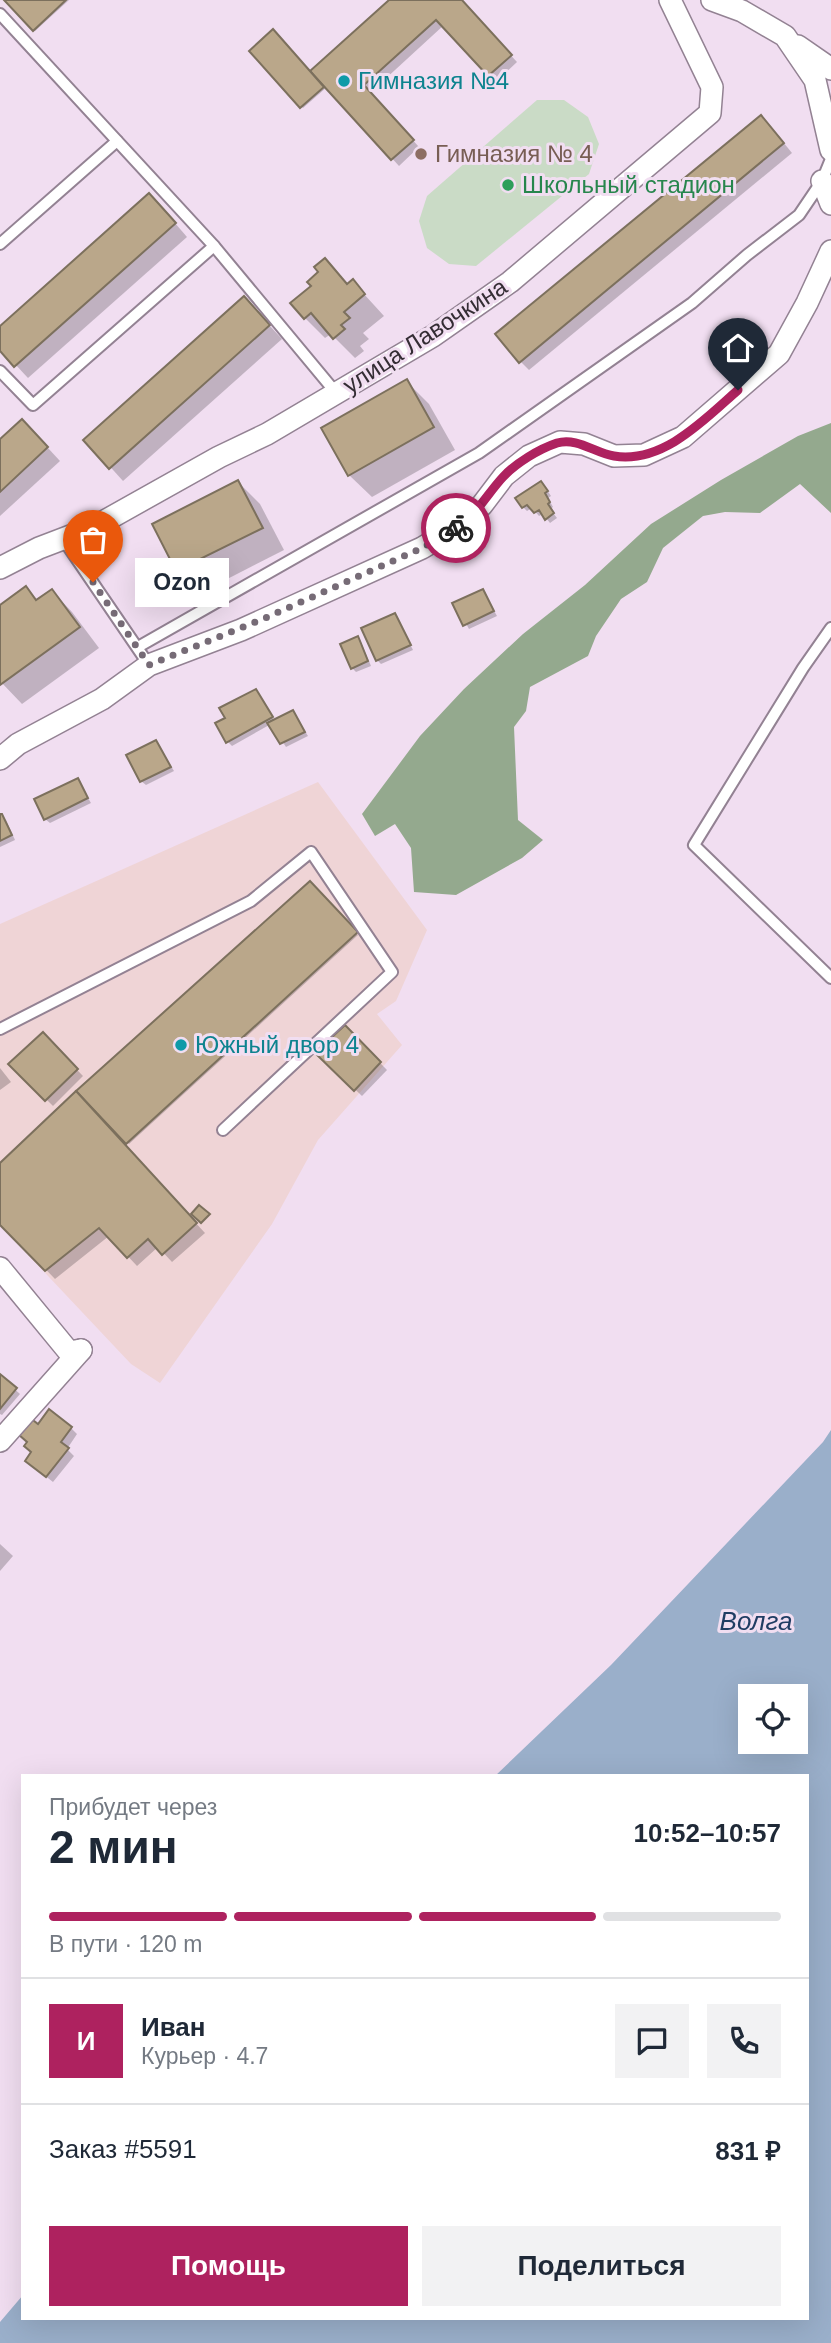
<!DOCTYPE html>
<html lang="ru">
<head>
<meta charset="utf-8">
<style>
  :root { --surface:#fff; --page:#f2f2f3; --text:#1f2937; --muted:#747a83; --line:#e0e1e3; --accent:#ae225f }
  body { margin:0; font-family:Arial,sans-serif; background:var(--page); color:var(--text); height:100vh; display:flex; flex-direction:column; font-size:26px; white-space:nowrap }
  * { box-sizing:border-box; margin:0 }
  p { font-size:23px; color:var(--muted) }
  .icon { flex:none; width:38px; height:38px; fill:none; stroke:currentColor; stroke-width:2; stroke-linecap:round; stroke-linejoin:round }
  .map { position:relative; flex:1; overflow:hidden }
  .details { position:absolute; left:21px; top:1774px; width:788px; height:546px; display:flex; flex-direction:column; background:var(--surface); border-radius:0px; box-shadow:0 7px 28px #0002 }
  .details>* { flex:none }
  .buttons { position:absolute; left:738px; top:1684px; display:grid; gap:14px }
  .buttons a { display:grid; place-items:center; width:70px; height:70px; border-radius:0px; background:var(--surface); box-shadow:0 7px 28px #0002; font-size:35px }
  .pin { position:absolute; display:grid; place-items:center; width:60px; height:60px; color:#fff; margin:-72px -30px; border-radius:50% 50% 50% 0; rotate:-45deg; box-shadow:0 0 7px #0007 }
  .pin .icon { rotate:45deg }
  .courier { position:absolute; display:grid; place-items:center; width:70px; height:70px; margin:-35px; border:5px solid #ae225f; border-radius:50%; background:#fff; color:#222; box-shadow:0 2px 9px #0007 }
  .bubble { position:absolute; height:49px; border-radius:0px; background:var(--surface); box-shadow:0 7px 28px #0002; font-size:23px; font-weight:700; line-height:49px; text-align:center }
  .headline em { font-style:normal; font-weight:700 }
  .headline div { display:flex; flex-direction:column-reverse }
  .headline { display:flex; align-items:center; justify-content:space-between; height:119px; padding:0 28px }
  h1 { font-size:46px; font-weight:700; line-height:52px }
  .bar { display:grid; grid-template-columns:repeat(4,1fr); gap:10px 7px; align-content:center; height:84px; padding:0 28px }
  .bar i { height:9px; border-radius:5px; background:var(--line) }
  .bar .current { background:var(--accent) }
  .bar p { grid-column:span 4 }
  .line { display:flex; align-items:center; gap:18px; padding:0 28px; border-top:2px solid var(--line) }
  .line div { flex:1 }
  .round { display:grid; place-items:center; flex:none; width:74px; height:74px; border-radius:0px; background:var(--page) }
  .primary-button { display:flex; gap:14px; margin-top:auto; padding:14px 28px }
  .primary-button a { flex:1; height:80px; border-radius:0px; background:var(--accent); color:#fff; font-size:28px; font-weight:700; line-height:80px; text-align:center }
  .primary-button a+a { background:var(--page); color:var(--text) }
  .map>svg:first-child { display:block }
</style>
</head>
<body>
<div class="map">
<svg width="831" height="2343" viewBox="0 0 831 2343">
  <rect width="100%" height="100%" fill="#f1def1"/>
  <path fill="#efd4d6" d="M 318,782 L 427,930 L 396,1001 L 377,1014 L 402,1045 L 318,1140 L 272,1224 L 160,1383 L 131,1364 L 0,1225 L 0,924 Z"/>
  <path fill="#cadbc6" d="M 537,100 L 564,100 L 588,117 L 599,144 L 589,174 L 476,266 L 449,264 L 427,248 L 419,221 L 427,196 Z"/>
  <path fill="#94a98e" d="M 831,423 L 831,513 L 800,484 L 760,513 L 725,512 L 703,516 L 663,548 L 647,582 L 621,599 L 596,636 L 588,656 L 530,687 L 526,711 L 514,727 L 518,820 L 543,840 L 522,858 L 456,895 L 414,892 L 411,848 L 395,824 L 375,836 L 362,814 L 420,736 L 464,689 L 523,634 L 585,585 L 651,524 L 721,480 L 798,436 Z"/>
  <path fill="#9aafca" fill-rule="evenodd" d="M 831,1430 L 831,2343 L 0,2343 L 0,2322 L 23,2295 L 23,2319 L 807,2319 L 807,1776 L 495,1776 L 611,1665 L 823,1442 ZM 751,1696 L 796,1696 L 796,1741 L 751,1741 Z"/>
  <g fill="#0003">
    <path d="M 7,0 L 69,0 L 35,31 Z"/>
    <path d="M 392,0 L 460,0 L 517,62 L 496,82 L 444,25 L 370,93 L 419,147 L 399,166 L 327,87 L 303,108 L 251,51 L 310,74 Z"/>
    <path d="M 770,126 L 792,153 L 529,370 L 520,361 Z"/>
    <path d="M 162,208 L 187,237 L 28,378 L 0,348 L 0,328 Z"/>
    <path d="M 325,260 L 349,285 L 353,282 L 384,316 L 363,333 L 369,339 L 360,346 L 364,351 L 355,358 L 331,334 L 325,338 L 305,318 L 313,286 Z"/>
    <path d="M 257,312 L 282,339 L 123,481 L 86,440 Z"/>
    <path d="M 407,382 L 429,404 L 455,450 L 372,497 L 349,475 Z"/>
    <path d="M 35,434 L 60,461 L 0,516 L 0,441 Z"/>
    <path d="M 238,482 L 260,504 L 284,550 L 200,593 L 178,570 L 154,524 Z"/>
    <path d="M 545,487 L 551,496 L 548,498 L 553,507 L 550,509 L 557,518 L 550,523 L 543,514 L 539,516 L 532,508 L 527,511 L 523,507 Z"/>
    <path d="M 26,589 L 39,601 L 52,591 L 72,612 L 99,648 L 22,704 L 0,681 L 0,607 Z"/>
    <path d="M 483,591 L 497,616 L 469,629 L 455,604 Z"/>
    <path d="M 395,615 L 413,650 L 381,664 L 377,660 Z"/>
    <path d="M 357,638 L 361,642 L 371,666 L 356,672 L 352,668 Z"/>
    <path d="M 259,696 L 275,721 L 293,712 L 308,736 L 286,747 L 271,724 L 232,746 L 228,742 Z"/>
    <path d="M 159,746 L 174,771 L 146,785 L 141,781 Z"/>
    <path d="M 77,780 L 91,803 L 50,823 L 45,819 Z"/>
    <path d="M 0,816 L 6,820 L 15,840 L 0,847 Z"/>
    <path d="M 310,883 L 358,935 L 129,1144 L 113,1127 L 110,1130 L 205,1233 L 172,1262 L 158,1247 L 137,1266 L 109,1236 L 55,1279 L 0,1222 L 0,1164 Z"/>
    <path d="M 345,1027 L 387,1070 L 362,1096 L 317,1053 Z"/>
    <path d="M 43,1035 L 83,1076 L 53,1106 L 11,1064 Z"/>
    <path d="M 0,1068 L 11,1082 L 0,1090 Z"/>
    <path d="M 0,1376 L 20,1394 L 2,1415 L 0,1414 Z"/>
    <path d="M 38,1426 L 71,1428 L 77,1434 L 67,1449 L 74,1456 L 53,1482 L 34,1467 L 33,1453 L 29,1442 Z"/>
    <path d="M 0,1544 L 13,1556 L 0,1571 Z"/>
  </g>
  <g fill="#baa78a" stroke="#7c705d" stroke-width="2">
    <path d="M 4,0 L 66,0 L 33,31 Z"/>
    <path d="M 389,0 L 462,0 L 512,55 L 488,76 L 436,20 L 364,85 L 414,140 L 391,160 L 310,71 Z"/>
    <path d="M 273,29 L 324,87 L 300,108 L 249,51 Z"/>
    <path d="M 761,115 L 784,143 L 519,363 L 495,334 Z"/>
    <path d="M 149,193 L 176,223 L 14,367 L 0,351 L 0,326 Z"/>
    <path d="M 325,258 L 347,284 L 353,279 L 365,294 L 344,312 L 350,318 L 341,325 L 345,329 L 333,339 L 311,313 L 304,319 L 290,303 L 311,286 L 307,282 L 318,272 L 314,267 Z"/>
    <path d="M 244,296 L 270,325 L 109,469 L 83,440 Z"/>
    <path d="M 407,379 L 434,427 L 348,476 L 321,428 Z"/>
    <path d="M 22,419 L 48,447 L 0,492 L 0,439 Z"/>
    <path d="M 238,480 L 263,528 L 176,571 L 152,524 Z"/>
    <path d="M 541,481 L 548,491 L 545,493 L 550,502 L 548,504 L 554,513 L 545,520 L 539,510 L 534,513 L 527,505 L 522,508 L 515,498 Z"/>
    <path d="M 26,586 L 36,600 L 52,589 L 80,627 L 0,685 L 0,605 Z"/>
    <path d="M 483,589 L 494,611 L 463,626 L 452,603 Z"/>
    <path d="M 395,613 L 411,645 L 376,661 L 361,628 Z"/>
    <path d="M 358,636 L 368,661 L 351,669 L 340,644 Z"/>
    <path d="M 256,689 L 273,717 L 226,743 L 215,723 L 225,718 L 219,708 Z"/>
    <path d="M 293,710 L 305,732 L 280,744 L 267,723 Z"/>
    <path d="M 156,740 L 171,767 L 140,782 L 126,755 Z"/>
    <path d="M 78,778 L 88,798 L 44,820 L 34,799 Z"/>
    <path d="M 0,814 L 2,814 L 12,835 L 0,841 Z"/>
    <path d="M 310,881 L 358,932 L 126,1144 L 76,1091 Z"/>
    <path d="M 345,1025 L 381,1062 L 354,1091 L 315,1053 Z"/>
    <path d="M 43,1032 L 78,1069 L 45,1101 L 8,1064 Z"/>
    <path d="M 76,1091 L 197,1223 L 162,1255 L 148,1239 L 127,1258 L 99,1228 L 45,1271 L 0,1225 L 0,1163 Z"/>
    <path d="M 199,1205 L 210,1214 L 201,1223 L 191,1214 Z"/>
    <path d="M 0,1374 L 17,1388 L 0,1409 Z"/>
    <path d="M 49,1409 L 72,1427 L 61,1442 L 69,1448 L 46,1477 L 25,1461 L 31,1452 L 24,1446 L 27,1442 L 18,1434 L 29,1417 L 38,1424 Z"/>
  </g>
  <g fill="none" stroke-linecap="round" stroke-linejoin="round">
    <g stroke="#938293" stroke-width="14">
      <g id="lane">
        <path d="M 0,14 L 214,246 L 337,394"/>
        <path d="M 0,244 L 117,141"/>
        <path d="M 0,371 L 33,405 L 214,246"/>
        <path d="M 63,539 L 149,665"/>
        <path d="M 831,628 L 803,668 L 694,845 L 831,978"/>
        <path d="M 138,647 L 479,453 L 692,303 L 747,255 L 799,215 L 822,181 L 831,159"/>
        <path d="M 0,1029 L 251,901 L 311,852 L 392,972 L 223,1130"/>
      </g>
    </g>
    <g stroke="#938293" stroke-width="24">
      <g id="street">
        <path d="M 712,0 L 742,11 L 785,36 L 815,80 L 831,150"/>
        <path d="M 798,46 L 831,69"/>
        <path d="M 822,181 L 831,204"/>
        <path d="M 0,568 L 39,548 L 94,527 L 219,457 L 267,434 L 433,336 L 510,282 L 710,113 L 712,87 L 670,0"/>
        <path d="M 0,759 L 18,744 L 102,699 L 149,665 L 241,630 L 422,548 L 462,524 L 482,505 L 504,476 L 529,456 L 560,442 L 584,444 L 614,456 L 644,455 L 683,437 L 779,354 L 807,303 L 831,251"/>
        <path d="M 0,1268 L 69,1352 L 81,1350"/>
        <path d="M 0,1441 L 81,1350"/>
      </g>
    </g>
    <use href="#lane" stroke="#fff" stroke-width="10"/>
    <use href="#street" stroke="#fff" stroke-width="21"/>
  </g>
  <g fill="none" stroke-linecap="round" stroke-linejoin="round">
    <path stroke="#766b76" stroke-width="7" stroke-dasharray="0 12.6" d="M 93,582 L 149,665 L 263,619 L 422,548 L 456,528"/>
    <path stroke="#ae225f" stroke-width="9" d="M 456,528 C 477,515 487,494 503,477 C 516,463 539,449 557,443 C 577,437 595,453 614,456 C 663,464 705,419 738,390"/>
  </g>
  <g fill="#0f9aa8" stroke="#f1def1" stroke-width="2.5">
    <circle cx="344" cy="81" r="7"/>
    <circle cx="181" cy="1045" r="7"/>
  </g>
  <circle fill="#8d6e63" stroke="#f1def1" stroke-width="2.5" cx="421" cy="154" r="7"/>
  <circle fill="#2e9e5b" stroke="#f1def1" stroke-width="2.5" cx="508" cy="185" r="7"/>
  <g text-anchor="middle" stroke-width="6" stroke-linejoin="round" paint-order="stroke">
    <g font-size="24" fill="#0d838f" stroke="#f1def1" text-anchor="start">
      <text x="358" y="89">Гимназия №4</text>
      <text x="195" y="1053">Южный двор 4</text>
    </g>
    <g font-size="24" fill="#785e54" stroke="#f1def1" text-anchor="start">
      <text x="435" y="162">Гимназия № 4</text>
    </g>
    <g font-size="24" fill="#27864d" stroke="#f1def1" text-anchor="start">
      <text x="522" y="193">Школьный стадион</text>
    </g>
    <g font-size="24" fill="#342d34" stroke="#f1def1">
      <text transform="translate(425 336) rotate(-33)" y="8">улица Лавочкина</text>
    </g>
    <g font-size="26" font-style="italic" fill="#203d63" stroke="#f1def1">
      <text x="756" y="1630">Волга</text>
    </g>
  </g>
</svg>
<div class="buttons">
<a><svg class="icon" aria-label="locate" viewBox="0 0 24 24"><circle cx="12" cy="12" r="6"/><path d="M12 2v4M12 18v4M2 12h4M18 12h4"/></svg></a>
</div>
<div class="pin" style="left:93px;top:582px;background:#ea580c"><svg class="icon" aria-label="bag" viewBox="0 0 24 24"><path d="M5 8h14l-1 12H6zM9 8a3 3 0 0 1 6 0"/></svg></div>
<div class="pin" style="left:738px;top:390px;background:#1f2937"><svg class="icon" aria-label="home" viewBox="0 0 24 24"><path d="M3 11l9-7 9 7M6 9v11h12V9"/></svg></div>
<div class="courier" style="left:456px;top:528px"><svg class="icon" aria-label="bike" viewBox="0 0 24 24"><circle cx="6" cy="16" r="4"/><circle cx="18" cy="16" r="4"/><path d="M6 16l4-8h5l3 8M10 8l3 8H6M13 5h3"/></svg></div>
<div class="bubble" style="left:135px;top:558px;width:94px">Ozon</div>
<section class="details">
<div class="headline"><div><h1>2 мин</h1><p>Прибудет через</p></div><em>10:52–10:57</em></div>
<div class="bar"><i class="current"></i><i class="current"></i><i class="current"></i><i></i><p>В пути · 120 m</p></div>
<div class="line" style="height:126px"><b class="round" style="background:var(--accent);color:#fff">И</b><div><b>Иван</b><p>Курьер · 4.7</p></div><a class="round"><svg class="icon" aria-label="chat" viewBox="0 0 24 24"><path d="M4 5h16v11H9l-5 4z"/></svg></a><a class="round"><svg class="icon" aria-label="phone" viewBox="0 0 24 24"><path d="M5 4h4l2 5-3 2q2 4 5 5l2-3 5 2v4C11 20 4 13 5 4z"/></svg></a></div>
<div class="line" style="height:91px"><div>Заказ #5591</div><b>831 ₽</b></div>
<div class="primary-button"><a>Помощь</a><a>Поделиться</a></div>
</section>
</div>
</body>
</html>
